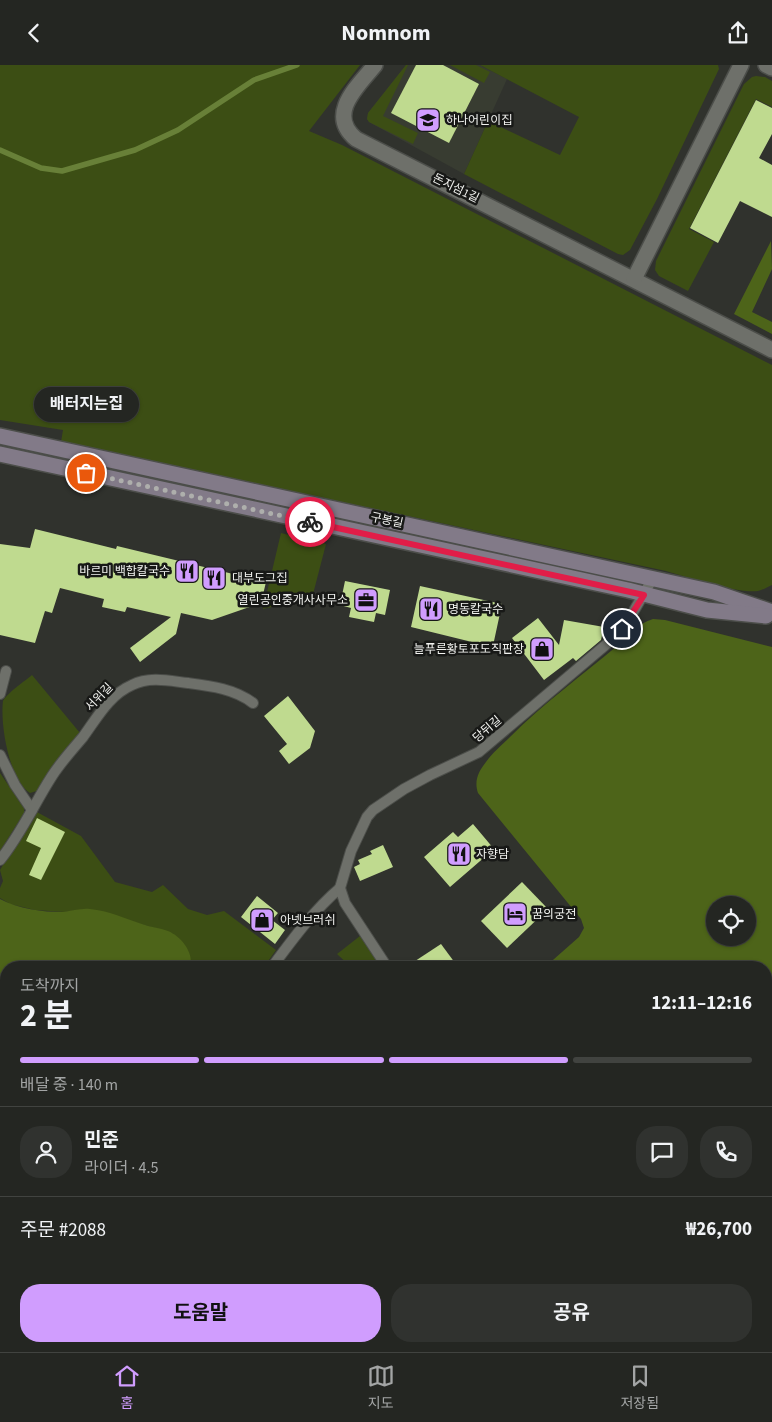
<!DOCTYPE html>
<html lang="ko">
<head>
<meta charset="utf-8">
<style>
  :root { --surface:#242622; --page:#30322f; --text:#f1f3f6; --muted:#a3a5a5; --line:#414340; --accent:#d09dfe }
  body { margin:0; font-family:"Source Sans 3","Noto Sans KR",sans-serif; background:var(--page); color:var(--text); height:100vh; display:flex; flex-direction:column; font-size:19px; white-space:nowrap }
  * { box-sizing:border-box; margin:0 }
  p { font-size:16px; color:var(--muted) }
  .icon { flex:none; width:28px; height:28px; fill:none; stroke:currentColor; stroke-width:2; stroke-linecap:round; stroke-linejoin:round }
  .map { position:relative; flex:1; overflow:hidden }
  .drawer { position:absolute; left:0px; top:896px; width:772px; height:391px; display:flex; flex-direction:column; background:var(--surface); border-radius:20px 20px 0 0; box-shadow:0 1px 4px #0004,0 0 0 1px var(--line) }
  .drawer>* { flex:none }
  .fabs { position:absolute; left:706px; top:831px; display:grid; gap:10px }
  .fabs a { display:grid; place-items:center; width:50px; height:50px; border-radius:50%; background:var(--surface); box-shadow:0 1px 4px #0004,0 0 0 1px var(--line); font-size:25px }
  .pin { position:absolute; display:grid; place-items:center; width:42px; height:42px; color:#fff; margin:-21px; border:2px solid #fff; border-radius:50%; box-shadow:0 1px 5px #0007 }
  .courier { position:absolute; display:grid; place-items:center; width:50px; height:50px; margin:-25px; border:4px solid #e11d48; border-radius:50%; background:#fff; color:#222; box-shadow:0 1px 6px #0007 }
  .bubble { position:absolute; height:35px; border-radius:18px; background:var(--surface); box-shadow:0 1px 4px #0004,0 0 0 1px var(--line); font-size:16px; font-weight:700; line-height:35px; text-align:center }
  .head em { font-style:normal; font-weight:700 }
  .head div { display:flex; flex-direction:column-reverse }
  .head { display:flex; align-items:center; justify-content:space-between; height:85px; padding:0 20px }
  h1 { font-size:32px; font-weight:700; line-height:38px }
  .bar { display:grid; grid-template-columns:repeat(4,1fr); gap:8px 5px; align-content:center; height:60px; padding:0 20px }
  .bar i { height:6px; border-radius:4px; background:var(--line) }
  .bar .selected { background:var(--accent) }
  .bar p { grid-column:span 4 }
  .line { display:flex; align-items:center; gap:12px; padding:0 20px; border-top:1px solid var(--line) }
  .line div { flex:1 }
  .round { display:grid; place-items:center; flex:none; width:52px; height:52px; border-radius:20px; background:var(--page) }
  .cta { display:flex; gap:10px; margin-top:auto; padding:10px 20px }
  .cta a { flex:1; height:58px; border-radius:20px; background:var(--accent); color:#111; font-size:20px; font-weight:700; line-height:58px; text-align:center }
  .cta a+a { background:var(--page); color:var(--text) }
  header { display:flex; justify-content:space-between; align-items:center; height:65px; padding:0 20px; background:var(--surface); font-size:22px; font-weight:700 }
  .tab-bar { display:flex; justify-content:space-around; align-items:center; height:70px; border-top:1px solid var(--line); background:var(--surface); font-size:14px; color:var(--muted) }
  .tab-bar a { display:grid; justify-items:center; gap:2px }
  .tab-bar .selected { color:var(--accent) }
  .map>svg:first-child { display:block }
</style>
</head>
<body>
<header><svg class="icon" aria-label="back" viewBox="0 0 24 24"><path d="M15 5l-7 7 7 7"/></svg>Nomnom<svg class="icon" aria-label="share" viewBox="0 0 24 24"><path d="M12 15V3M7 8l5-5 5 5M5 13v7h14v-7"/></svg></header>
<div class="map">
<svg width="772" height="1287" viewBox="0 0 772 1287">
  <rect width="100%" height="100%" fill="#30322d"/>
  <path fill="#383c31" d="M 406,0 L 480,0 L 507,14 L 464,109 L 369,57 L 367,54 L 368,48 Z"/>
  <g fill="#3c4e14">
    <path d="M 0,0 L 360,0 L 309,66 L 342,80 L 772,300 L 772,520 C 767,522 763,525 758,526 C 739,529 687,512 666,506 L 61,377 L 63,365 L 0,355 Z"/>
    <path d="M 406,0 L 408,0 L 383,51 L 418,68 L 413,79 L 369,57 L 367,54 L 368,48 Z"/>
    <path d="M 450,0 L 476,0 L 490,7 L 484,18 Z"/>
    <path d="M 480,0 L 718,0 L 719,4 L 657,134 L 630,185 L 623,190 L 618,189 L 464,109 L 488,56 L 560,90 L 579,52 Z"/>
    <path d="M 756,11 L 765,12 L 772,16 L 772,42 L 756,34 L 689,164 L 714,177 L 688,226 L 659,211 L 655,205 L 656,196 L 744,19 L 752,12 Z"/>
    <path d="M 281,468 L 326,479 L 312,533 L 263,544 Z"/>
    <path d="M 32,610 L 80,668 L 40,725 L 30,728 C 9,715 0,659 3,636 C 7,628 25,616 32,610 Z"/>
    <path d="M 0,708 L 24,743 L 24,748 L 0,786 Z"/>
    <path d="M 35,746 L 81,771 L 115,817 L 152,827 L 163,820 L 188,844 L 207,850 L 224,846 L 276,885 L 264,902 L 191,902 L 192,896 L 169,867 L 88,844 L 64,847 L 35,845 L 10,839 L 0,833 L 0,823 L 3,816 L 0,805 Z"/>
    <path d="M 360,871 L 382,902 L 351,902 L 337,889 Z"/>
    <path d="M 94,1281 L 215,1281 L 218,1287 L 92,1287 Z"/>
  </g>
  <g fill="#4d6419" fill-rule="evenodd">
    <path d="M 771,176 L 772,204 L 752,247 L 772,257 L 772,269 L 734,249 Z"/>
    <path d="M 653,554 L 665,555 L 772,582 L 772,1287 L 280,1287 L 293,1281 L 324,1281 L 326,1287 L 339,1281 L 766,1281 L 766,902 L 545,902 L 579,872 L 584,863 L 581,854 L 478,728 C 474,716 478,707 486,697 C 492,688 502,680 510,672 C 543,639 581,611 617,581 C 629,571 638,558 653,554 ZM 715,840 L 748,840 L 748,872 L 715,872 Z"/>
    <path d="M 0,834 C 19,844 42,847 63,847 C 72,846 81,843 90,844 C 109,846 124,853 142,859 C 150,862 160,863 168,866 C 182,872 193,887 191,902 L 6,902 L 6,1013 L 0,1007 Z"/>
  </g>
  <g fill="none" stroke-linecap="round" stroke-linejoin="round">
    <path stroke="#688038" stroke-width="5.5" d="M 0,85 L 41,103 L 62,106 L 135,85 L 178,65 L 254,15 L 297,0"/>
  </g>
  <g fill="#bfda8f">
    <path d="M 416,0 L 443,0 L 479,19 L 449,78 L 391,48 Z"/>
    <path d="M 756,35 L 772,43 L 772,69 L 759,93 L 772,100 L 772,152 L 740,136 L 718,178 L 690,163 Z"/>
    <path d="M 35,464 L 116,484 L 117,481 L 266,517 L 261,538 L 212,555 L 181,548 L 176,569 L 140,597 L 130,583 L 171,552 L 127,542 L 125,547 L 102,542 L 104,534 L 60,523 L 52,548 L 45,546 L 35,578 L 0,570 L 0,479 L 30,483 Z"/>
    <path d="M 345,516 L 390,525 L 385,550 L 376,548 L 374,557 L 349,552 L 351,543 L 340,540 Z"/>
    <path d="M 420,521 L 502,539 L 491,590 L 470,585 L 472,577 L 411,562 Z"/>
    <path d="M 538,553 L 559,580 L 564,555 L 604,562 L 601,575 L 576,596 L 573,593 L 544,615 L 512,573 Z"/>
    <path d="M 288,631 L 315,666 L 310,683 L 289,699 L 279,686 L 287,679 L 264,651 Z"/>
    <path d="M 37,753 L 65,767 L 41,815 L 29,810 L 41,783 L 26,776 Z"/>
    <path d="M 473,759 L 494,784 L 450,822 L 424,792 L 453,767 L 458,772 Z"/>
    <path d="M 383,780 L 393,802 L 360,816 L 354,802 L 360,799 L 358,795 L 372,789 L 370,786 Z"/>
    <path d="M 522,817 L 548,844 L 507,883 L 481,856 Z"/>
    <path d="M 257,831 L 278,848 L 272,855 L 285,865 L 275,879 L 241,852 Z"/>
    <path d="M 441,879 L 458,902 L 406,902 Z"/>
  </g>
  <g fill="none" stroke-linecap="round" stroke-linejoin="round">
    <g stroke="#4c4e4a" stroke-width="12">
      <g id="lane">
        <path d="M 0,629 L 6,606"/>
        <path d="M 0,690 L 15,720 L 32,745"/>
        <path d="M 0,795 C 21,769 34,739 52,711 C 61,697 72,685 83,672 C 97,653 109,630 132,620 C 150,611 170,616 188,618 C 211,621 235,624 253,638"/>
        <path d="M 272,902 C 292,875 314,845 340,823"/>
        <path d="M 387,902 L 345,838 L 340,823 L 351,786 L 367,752 L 373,745 L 404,724 L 430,710 L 479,687 L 608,578 L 632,549 L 653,513"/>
        <path d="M 0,1051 L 6,1057"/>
        <path d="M 223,1281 L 225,1287"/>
      </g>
    </g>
    <g stroke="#4c4e4a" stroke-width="18">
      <g id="street">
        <path d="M 375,0 C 358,21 326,49 356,74 L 772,285"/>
        <path d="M 766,0 L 772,3"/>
        <path d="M 634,214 L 741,0"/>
      </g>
    </g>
    <g stroke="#4c4e4a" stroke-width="18">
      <g id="secondary">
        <path d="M 0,371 L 714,527 L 772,547"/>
        <path d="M 0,389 L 628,525 L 707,545 L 766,551"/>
      </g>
    </g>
    <use href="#lane" stroke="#6e706a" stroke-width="10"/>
    <use href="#street" stroke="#6e706a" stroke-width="15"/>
    <use href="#secondary" stroke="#827a88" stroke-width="15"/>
  </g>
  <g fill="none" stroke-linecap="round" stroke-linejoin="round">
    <path stroke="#aeafac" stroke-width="5" stroke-dasharray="0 9" d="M 86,408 L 310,457"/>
    <path stroke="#e11d48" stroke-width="6" d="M 310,457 L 644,530 L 622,564"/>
  </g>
  <defs>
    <g id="school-square" transform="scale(1.25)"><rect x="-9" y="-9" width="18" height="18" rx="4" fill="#d09dfe" stroke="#181917"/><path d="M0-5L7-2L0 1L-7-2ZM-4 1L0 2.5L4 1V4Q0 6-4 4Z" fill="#111"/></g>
    <g id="restaurant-square" transform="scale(1.25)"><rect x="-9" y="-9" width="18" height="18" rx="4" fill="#d09dfe" stroke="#181917"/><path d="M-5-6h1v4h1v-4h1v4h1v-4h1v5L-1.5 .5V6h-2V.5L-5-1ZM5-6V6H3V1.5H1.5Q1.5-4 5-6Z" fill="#111"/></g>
    <g id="office-square" transform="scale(1.25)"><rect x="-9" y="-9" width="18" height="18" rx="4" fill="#d09dfe" stroke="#181917"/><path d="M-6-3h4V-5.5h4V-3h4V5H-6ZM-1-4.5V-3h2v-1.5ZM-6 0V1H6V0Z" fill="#111"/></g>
    <g id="shop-square" transform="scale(1.25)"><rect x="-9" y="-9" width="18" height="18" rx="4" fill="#d09dfe" stroke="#181917"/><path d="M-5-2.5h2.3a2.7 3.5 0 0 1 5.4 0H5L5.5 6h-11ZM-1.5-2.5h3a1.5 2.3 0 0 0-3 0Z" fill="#111"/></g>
    <g id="hotel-square" transform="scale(1.25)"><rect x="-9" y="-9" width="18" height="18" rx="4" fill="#d09dfe" stroke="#181917"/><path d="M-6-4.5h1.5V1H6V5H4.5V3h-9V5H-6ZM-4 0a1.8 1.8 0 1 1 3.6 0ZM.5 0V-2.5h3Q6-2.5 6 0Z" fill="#111"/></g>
  </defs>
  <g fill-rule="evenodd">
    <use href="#school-square" x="428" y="55"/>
    <use href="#restaurant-square" x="187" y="506"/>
    <use href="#restaurant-square" x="214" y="513"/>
    <use href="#office-square" x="366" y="535"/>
    <use href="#restaurant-square" x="431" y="544"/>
    <use href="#shop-square" x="542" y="584"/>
    <use href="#restaurant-square" x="459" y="789"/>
    <use href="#hotel-square" x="515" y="849"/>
    <use href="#shop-square" x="262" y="855"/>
  </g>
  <g text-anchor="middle" stroke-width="5" stroke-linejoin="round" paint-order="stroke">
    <g font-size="12" fill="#f2f3f0" stroke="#181917" text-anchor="start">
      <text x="446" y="59">하나어린이집</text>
      <text x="170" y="510" text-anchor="end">바르미 백합칼국수</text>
      <text x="232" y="517">대부도그집</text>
      <text x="348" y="539" text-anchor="end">열린공인중개사사무소</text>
      <text x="448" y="548">명동칼국수</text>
      <text x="524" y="588" text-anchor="end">늘푸른황토포도직판장</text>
      <text x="476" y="793">자향담</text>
      <text x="532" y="853">꿈의궁전</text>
      <text x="280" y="859">아넷브러쉬</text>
    </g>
    <g font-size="12" fill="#f2f3f0" stroke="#181917">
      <text transform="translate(456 123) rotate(26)" y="4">돈지섬1길</text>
      <text transform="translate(387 455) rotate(12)" y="4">구봉길</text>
      <text transform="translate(99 632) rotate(-46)" y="4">서위길</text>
      <text transform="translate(487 664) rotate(-40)" y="4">당뒤길</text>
    </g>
  </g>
</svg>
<div class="fabs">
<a><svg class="icon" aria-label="locate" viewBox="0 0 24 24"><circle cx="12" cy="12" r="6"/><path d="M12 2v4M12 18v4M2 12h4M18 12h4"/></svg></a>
</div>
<div class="pin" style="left:86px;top:408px;background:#ea580c"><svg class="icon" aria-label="bag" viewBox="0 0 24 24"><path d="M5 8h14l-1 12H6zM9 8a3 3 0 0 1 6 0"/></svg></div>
<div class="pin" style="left:622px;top:564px;background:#1f2937"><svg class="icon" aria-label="home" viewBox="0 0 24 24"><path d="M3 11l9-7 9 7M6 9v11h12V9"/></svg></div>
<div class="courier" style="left:310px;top:457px"><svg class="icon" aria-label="bike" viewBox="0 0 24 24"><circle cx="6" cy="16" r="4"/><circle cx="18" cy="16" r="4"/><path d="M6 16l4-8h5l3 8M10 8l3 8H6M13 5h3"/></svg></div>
<div class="bubble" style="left:34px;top:322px;width:105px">배터지는집</div>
<section class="drawer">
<div class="head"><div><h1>2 분</h1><p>도착까지</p></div><em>12:11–12:16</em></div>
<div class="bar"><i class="selected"></i><i class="selected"></i><i class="selected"></i><i></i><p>배달 중 · 140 m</p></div>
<div class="line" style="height:90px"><a class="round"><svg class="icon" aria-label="person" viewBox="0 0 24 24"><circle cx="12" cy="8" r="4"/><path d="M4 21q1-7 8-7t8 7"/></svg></a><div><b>민준</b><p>라이더 · 4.5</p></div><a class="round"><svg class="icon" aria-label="chat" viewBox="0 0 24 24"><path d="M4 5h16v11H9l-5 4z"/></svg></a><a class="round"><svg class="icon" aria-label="phone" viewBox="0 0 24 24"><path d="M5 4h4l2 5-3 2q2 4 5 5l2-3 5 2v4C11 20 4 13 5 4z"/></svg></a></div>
<div class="line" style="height:65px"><div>주문 #2088</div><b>₩26,700</b></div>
<div class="cta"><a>도움말</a><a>공유</a></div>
</section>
</div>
<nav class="tab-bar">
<a class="selected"><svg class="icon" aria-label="home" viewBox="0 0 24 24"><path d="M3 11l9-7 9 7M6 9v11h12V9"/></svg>홈</a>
<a><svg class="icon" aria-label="map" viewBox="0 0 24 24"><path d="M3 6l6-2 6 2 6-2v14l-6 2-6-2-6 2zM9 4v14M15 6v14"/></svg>지도</a>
<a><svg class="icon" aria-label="saved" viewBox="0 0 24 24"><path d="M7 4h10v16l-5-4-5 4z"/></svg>저장됨</a>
</nav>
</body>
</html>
